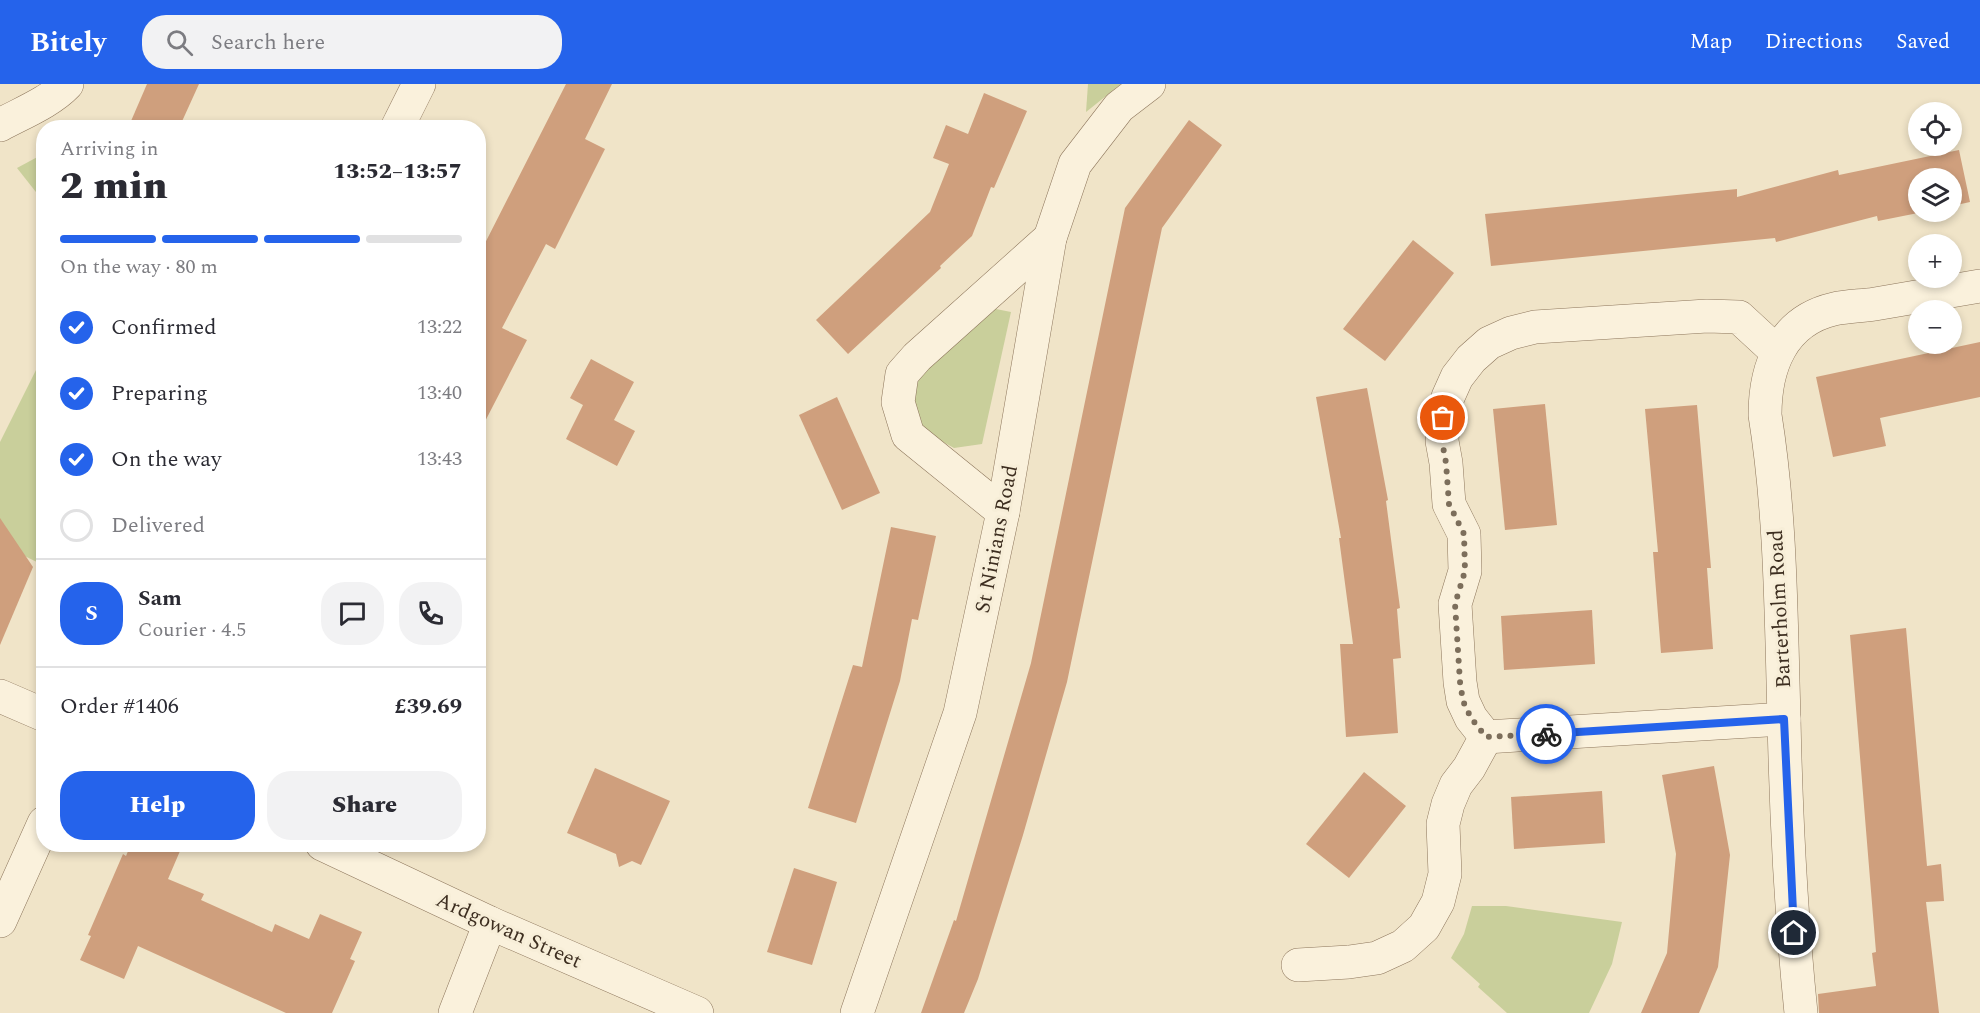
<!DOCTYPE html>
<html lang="en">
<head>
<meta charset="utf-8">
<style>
  :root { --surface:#fff; --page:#f2f2f3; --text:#2b2b33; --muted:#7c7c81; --line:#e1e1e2; --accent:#2563eb }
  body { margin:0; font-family:Spectral,serif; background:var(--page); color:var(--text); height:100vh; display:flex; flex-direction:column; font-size:22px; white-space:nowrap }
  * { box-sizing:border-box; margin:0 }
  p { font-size:20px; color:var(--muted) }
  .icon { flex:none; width:33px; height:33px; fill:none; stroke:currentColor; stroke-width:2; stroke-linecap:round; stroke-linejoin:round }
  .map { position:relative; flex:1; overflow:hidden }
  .panel { position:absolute; left:36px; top:36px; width:450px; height:732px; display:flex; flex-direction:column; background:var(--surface); border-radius:24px; box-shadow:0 3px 9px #0003 }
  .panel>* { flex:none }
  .tools { position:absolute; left:1908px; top:18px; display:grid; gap:12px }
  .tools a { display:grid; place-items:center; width:54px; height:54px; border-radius:50%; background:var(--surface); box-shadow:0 3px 9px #0003; font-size:30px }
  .pin { position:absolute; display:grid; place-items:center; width:51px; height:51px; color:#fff; margin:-26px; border:3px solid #fff; border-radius:50%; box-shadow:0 2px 6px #0007 }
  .courier { position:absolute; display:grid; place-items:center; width:60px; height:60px; margin:-30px; border:4px solid #2563eb; border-radius:50%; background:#fff; color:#222; box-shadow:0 2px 8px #0007 }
  .headline em { font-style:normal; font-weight:800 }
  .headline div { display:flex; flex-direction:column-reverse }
  .headline { display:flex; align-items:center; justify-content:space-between; height:102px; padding:0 24px }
  h1 { font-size:39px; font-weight:800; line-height:45px }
  .bar { display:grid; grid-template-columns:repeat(4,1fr); gap:9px 6px; align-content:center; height:72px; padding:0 24px }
  .bar i { height:8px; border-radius:4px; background:var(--line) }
  .bar .current { background:var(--accent) }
  .bar p { grid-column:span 4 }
  .line { display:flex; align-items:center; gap:15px; padding:0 24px; border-top:2px solid var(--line) }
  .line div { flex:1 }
  .round { display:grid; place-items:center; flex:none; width:63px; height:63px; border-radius:24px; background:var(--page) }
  ol { padding:0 24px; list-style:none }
  li { display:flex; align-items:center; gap:18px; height:66px }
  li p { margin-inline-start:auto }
  li .icon { padding:6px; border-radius:50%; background:var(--accent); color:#fff; stroke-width:4 }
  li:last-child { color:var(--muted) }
  li i { width:33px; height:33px; border:3px solid var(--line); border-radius:50% }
  .primary-button { display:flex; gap:12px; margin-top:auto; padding:12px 24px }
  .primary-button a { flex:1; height:69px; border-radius:24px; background:var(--accent); color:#fff; font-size:24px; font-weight:800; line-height:69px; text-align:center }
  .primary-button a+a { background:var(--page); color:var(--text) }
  header { display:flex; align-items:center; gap:36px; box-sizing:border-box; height:84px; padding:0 30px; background:var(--accent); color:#fff }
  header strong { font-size:28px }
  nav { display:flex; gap:33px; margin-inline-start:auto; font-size:21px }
  .search { width:420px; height:54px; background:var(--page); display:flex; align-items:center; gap:15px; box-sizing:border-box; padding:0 21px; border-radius:24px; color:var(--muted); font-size:22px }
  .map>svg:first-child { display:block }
</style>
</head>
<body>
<header>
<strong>Bitely</strong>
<div class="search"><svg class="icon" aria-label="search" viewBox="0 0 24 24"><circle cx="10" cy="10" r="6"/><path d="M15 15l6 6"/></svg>Search here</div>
<nav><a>Map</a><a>Directions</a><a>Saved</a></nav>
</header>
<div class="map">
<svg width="1980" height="929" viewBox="0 0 1980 929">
  <rect width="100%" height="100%" fill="#f0e4c8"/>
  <g fill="#c9cf9b">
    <path d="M 1088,0 L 1121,0 L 1086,28 Z"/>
    <path d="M 43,70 L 43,117 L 17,84 Z"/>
    <path d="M 991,224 L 1011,228 L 982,360 L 954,364 L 934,353 L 914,335 L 911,305 L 937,271 Z"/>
    <path d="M 43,272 L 43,481 L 0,460 L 0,358 Z"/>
    <path d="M 1472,822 L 1506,822 L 1622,838 L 1612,880 L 1589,929 L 1507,929 L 1478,903 L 1480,900 L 1451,874 L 1464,850 Z"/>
  </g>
  <g fill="#cf9f7d">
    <path d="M 147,0 L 199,0 L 179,44 L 128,44 Z"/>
    <path d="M 566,0 L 612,0 L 585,55 L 605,65 L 555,165 L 546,160 L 502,244 L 527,256 L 478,351 L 478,173 Z"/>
    <path d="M 984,9 L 1027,27 L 994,104 L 991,103 L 972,152 L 940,182 L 941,184 L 848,270 L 816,236 L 930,128 L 949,80 L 933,74 L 946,41 L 968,50 Z"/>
    <path d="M 1189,36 L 1222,61 L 1162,144 L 1067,598 L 1023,751 L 978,895 L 964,929 L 921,929 L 954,836 L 956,837 L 1031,579 L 1125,124 Z"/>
    <path d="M 1959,66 L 1970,118 L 1952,122 L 1952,94 L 1918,94 L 1918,128 L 1923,128 L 1878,137 L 1877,132 L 1776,158 L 1775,154 L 1491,182 L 1485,130 L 1737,105 L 1737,113 L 1838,86 L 1839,91 Z"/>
    <path d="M 1413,156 L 1454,189 L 1385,277 L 1343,245 Z"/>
    <path d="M 1980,258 L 1980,313 L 1880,334 L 1886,362 L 1833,373 L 1816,293 Z"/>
    <path d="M 591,275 L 634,298 L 614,336 L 635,347 L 617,382 L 566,355 L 583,321 L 570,314 Z"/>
    <path d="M 1367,304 L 1388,416 L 1386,417 L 1400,524 L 1397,525 L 1401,574 L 1393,575 L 1398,649 L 1346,653 L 1340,560 L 1353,560 L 1339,454 L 1341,454 L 1316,313 Z"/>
    <path d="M 837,313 L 880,409 L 842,426 L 799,331 Z"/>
    <path d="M 1545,320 L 1557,441 L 1505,446 L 1493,325 Z"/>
    <path d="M 1697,321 L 1711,484 L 1707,484 L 1713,565 L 1661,569 L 1653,468 L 1658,468 L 1645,325 Z"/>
    <path d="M 0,434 L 33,483 L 0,561 Z"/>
    <path d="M 891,443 L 936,452 L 918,536 L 912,535 L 900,597 L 856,739 L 808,724 L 853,581 L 862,583 Z"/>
    <path d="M 1592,526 L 1595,580 L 1504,586 L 1501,532 Z"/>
    <path d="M 1906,544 L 1927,782 L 1941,780 L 1944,817 L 1926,818 L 1939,929 L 1819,929 L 1818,910 L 1876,902 L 1872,869 L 1876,868 L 1850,551 Z"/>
    <path d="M 1714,682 L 1730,771 L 1718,883 L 1699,929 L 1641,929 L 1667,869 L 1676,770 L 1662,691 Z"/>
    <path d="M 595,684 L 670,717 L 641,781 L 632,777 L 619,783 L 616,770 L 567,749 Z"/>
    <path d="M 1364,688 L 1406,722 L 1349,794 L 1306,760 Z"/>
    <path d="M 1602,707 L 1605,759 L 1514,765 L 1511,713 Z"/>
    <path d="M 131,760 L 183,760 L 168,795 L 204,810 L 201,816 L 272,848 L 275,840 L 309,855 L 320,830 L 362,848 L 350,875 L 355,877 L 332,929 L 286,929 L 138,862 L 124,895 L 80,876 L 91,852 L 88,851 L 123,770 L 126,772 Z"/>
    <path d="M 794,784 L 837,798 L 812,881 L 767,868 Z"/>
  </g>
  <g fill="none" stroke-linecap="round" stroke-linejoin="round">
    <g stroke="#8d765c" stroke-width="34">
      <g id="street">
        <path d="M 0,41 C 22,29 50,18 67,0"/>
        <path d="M 397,44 L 419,0"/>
        <path d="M 1003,428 L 908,351 L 898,318 L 902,290 L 917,273 L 1050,154"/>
        <path d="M 0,612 L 44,631"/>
        <path d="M 1486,653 L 1784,635"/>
        <path d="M 322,760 L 490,839 L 697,929"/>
        <path d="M 0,837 L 44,739"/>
        <path d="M 1298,881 L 1349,878 L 1377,874 L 1403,862 L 1424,843 L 1438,818 L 1445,790 L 1443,740 L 1448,720 L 1456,701 L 1469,684 L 1486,653 L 1471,634 L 1463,617 L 1460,598 L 1455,520 L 1465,487 L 1464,450 L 1449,420 L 1446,379 L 1442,357 L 1443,334 L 1448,313 L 1457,293 L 1471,275 L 1489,259 L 1511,249 L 1535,243 L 1707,232 L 1739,233 L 1777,268"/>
        <path d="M 455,929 L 490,839"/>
        <path d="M 857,929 L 960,629 L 1003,428 L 1050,154 L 1075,80 L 1119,23 L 1149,0"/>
        <path d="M 1801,929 C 1791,831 1786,733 1784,634 C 1781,533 1781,431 1765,331 C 1765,283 1782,237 1834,225 C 1847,222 1862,222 1875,220 C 1910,214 1945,208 1980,202"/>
      </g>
    </g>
    <use href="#street" stroke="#faf1dc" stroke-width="33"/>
  </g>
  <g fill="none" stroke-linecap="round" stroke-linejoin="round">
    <path stroke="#7c6e5b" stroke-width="6" stroke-dasharray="0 10.8" d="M 1443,334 L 1442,357 L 1446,379 L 1449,420 L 1464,450 L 1465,487 L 1455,520 L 1460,598 L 1463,617 L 1471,634 L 1486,653 L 1546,650"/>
    <path stroke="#2563eb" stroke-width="8" d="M 1546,650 L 1784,635 L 1794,849"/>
  </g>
  <g text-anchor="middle" stroke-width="6" stroke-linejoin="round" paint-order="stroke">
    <g font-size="21" fill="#3d2e20" stroke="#f7eed8">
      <text transform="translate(996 455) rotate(-79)" y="7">St Ninians Road</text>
      <text transform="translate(1779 525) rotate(-93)" y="7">Barterholm Road</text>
      <text transform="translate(509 846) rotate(24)" y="7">Ardgowan Street</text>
    </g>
  </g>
</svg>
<div class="tools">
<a><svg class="icon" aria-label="locate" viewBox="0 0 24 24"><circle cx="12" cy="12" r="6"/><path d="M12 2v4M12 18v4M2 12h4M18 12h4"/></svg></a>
<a><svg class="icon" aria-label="layers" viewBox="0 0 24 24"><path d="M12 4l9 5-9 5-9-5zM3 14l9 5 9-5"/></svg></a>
<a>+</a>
<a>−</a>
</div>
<div class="pin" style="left:1443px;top:334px;background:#ea580c"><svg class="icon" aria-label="bag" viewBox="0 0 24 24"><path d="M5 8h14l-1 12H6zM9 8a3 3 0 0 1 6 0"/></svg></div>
<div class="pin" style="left:1794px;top:849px;background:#1f2937"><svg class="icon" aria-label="home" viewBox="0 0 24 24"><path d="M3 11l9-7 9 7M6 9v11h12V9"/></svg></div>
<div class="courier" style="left:1546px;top:650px"><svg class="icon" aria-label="bike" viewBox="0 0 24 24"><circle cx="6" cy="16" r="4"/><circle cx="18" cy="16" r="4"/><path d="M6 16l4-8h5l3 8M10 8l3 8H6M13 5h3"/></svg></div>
<section class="panel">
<div class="headline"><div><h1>2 min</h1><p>Arriving in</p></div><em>13:52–13:57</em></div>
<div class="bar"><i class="current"></i><i class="current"></i><i class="current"></i><i></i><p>On the way · 80 m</p></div>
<ol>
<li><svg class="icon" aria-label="check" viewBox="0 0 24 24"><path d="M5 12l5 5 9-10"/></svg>Confirmed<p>13:22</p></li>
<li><svg class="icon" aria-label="check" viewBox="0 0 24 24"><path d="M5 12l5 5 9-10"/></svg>Preparing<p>13:40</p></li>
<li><svg class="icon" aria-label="check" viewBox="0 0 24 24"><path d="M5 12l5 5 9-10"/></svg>On the way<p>13:43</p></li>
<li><i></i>Delivered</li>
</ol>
<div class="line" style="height:108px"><b class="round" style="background:var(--accent);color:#fff">S</b><div><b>Sam</b><p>Courier · 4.5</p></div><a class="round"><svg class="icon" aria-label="chat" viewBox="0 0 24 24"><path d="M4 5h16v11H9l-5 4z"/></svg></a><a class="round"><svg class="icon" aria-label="phone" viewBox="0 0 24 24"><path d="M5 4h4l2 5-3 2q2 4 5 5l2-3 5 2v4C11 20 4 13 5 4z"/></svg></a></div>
<div class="line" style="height:78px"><div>Order #1406</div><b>£39.69</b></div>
<div class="primary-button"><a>Help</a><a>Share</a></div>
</section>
</div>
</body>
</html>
